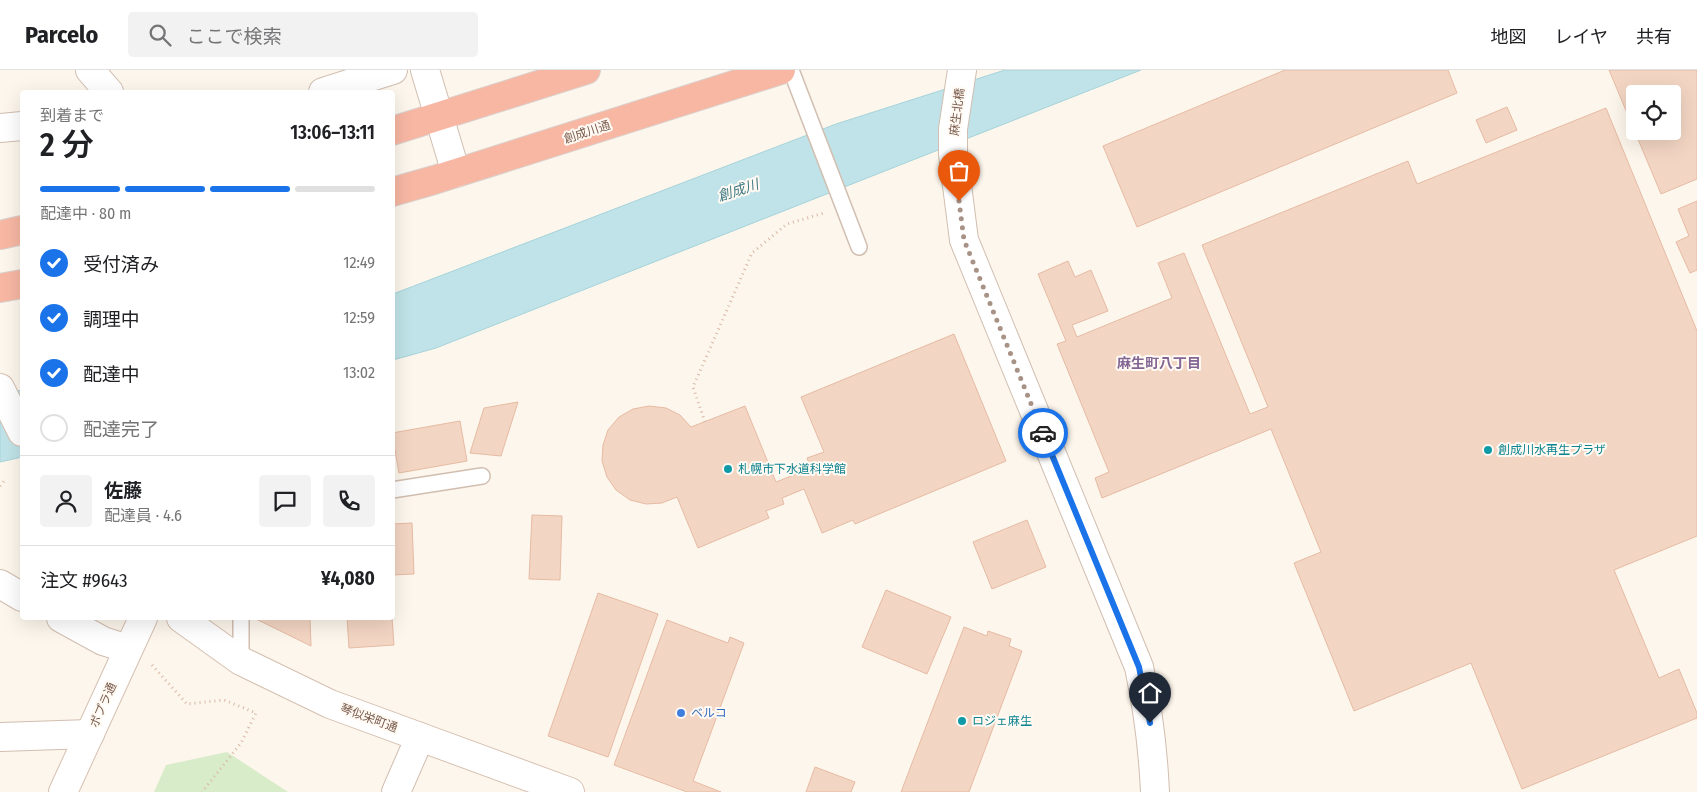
<!DOCTYPE html>
<html lang="ja">
<head>
<meta charset="utf-8">
<style>
  :root { --surface:#fff; --page:#f2f2f2; --text:#202124; --muted:#757577; --line:#e0e0e0; --accent:#1a73e8 }
  body { margin:0; font-family:"Fira Sans Condensed","Noto Sans JP",sans-serif; background:var(--page); color:var(--text); height:100vh; display:flex; flex-direction:column; font-size:19px; white-space:nowrap }
  * { box-sizing:border-box; margin:0 }
  p { font-size:16px; color:var(--muted) }
  .icon { flex:none; width:28px; height:28px; fill:none; stroke:currentColor; stroke-width:2; stroke-linecap:round; stroke-linejoin:round }
  .map { position:relative; flex:1; overflow:hidden }
  .sheet { position:absolute; left:20px; top:20px; width:375px; height:530px; display:flex; flex-direction:column; background:var(--surface); border-radius:5px; box-shadow:0 5px 20px #0002 }
  .sheet>* { flex:none }
  .fabs { position:absolute; left:1626px; top:15px; display:grid; gap:10px }
  .fabs a { display:grid; place-items:center; width:55px; height:55px; border-radius:5px; background:var(--surface); box-shadow:0 5px 20px #0002; font-size:25px }
  .pin { position:absolute; display:grid; place-items:center; width:42px; height:42px; color:#fff; margin:-51px -21px; border-radius:50% 50% 50% 0; rotate:-45deg; box-shadow:0 0 5px #0007 }
  .pin .icon { rotate:45deg }
  .courier { position:absolute; display:grid; place-items:center; width:50px; height:50px; margin:-25px; border:4px solid #1a73e8; border-radius:50%; background:#fff; color:#222; box-shadow:0 1px 6px #0007 }
  .summary em { font-style:normal; font-weight:600 }
  .summary div { display:flex; flex-direction:column-reverse }
  .summary { display:flex; align-items:center; justify-content:space-between; height:85px; padding:0 20px }
  h1 { font-size:32px; font-weight:600; line-height:38px }
  .bar { display:grid; grid-template-columns:repeat(4,1fr); gap:8px 5px; align-content:center; height:60px; padding:0 20px }
  .bar i { height:6px; border-radius:4px; background:var(--line) }
  .bar .active { background:var(--accent) }
  .bar p { grid-column:span 4 }
  .line { display:flex; align-items:center; gap:12px; padding:0 20px; border-top:1px solid var(--line) }
  .line div { flex:1 }
  .round { display:grid; place-items:center; flex:none; width:52px; height:52px; border-radius:5px; background:var(--page) }
  ol { padding:0 20px; list-style:none }
  li { display:flex; align-items:center; gap:15px; height:55px }
  li p { margin-inline-start:auto }
  li .icon { padding:5px; border-radius:50%; background:var(--accent); color:#fff; stroke-width:4 }
  li:last-child { color:var(--muted) }
  li i { width:28px; height:28px; border:2px solid var(--line); border-radius:50% }
  header { display:flex; align-items:center; gap:30px; box-sizing:border-box; height:70px; padding:0 25px; background:var(--surface); border-bottom:1px solid var(--line) }
  header strong { font-size:24px }
  nav { display:flex; gap:28px; margin-inline-start:auto; font-size:18px }
  .search { width:350px; height:45px; background:var(--page); display:flex; align-items:center; gap:12px; box-sizing:border-box; padding:0 18px; border-radius:5px; color:var(--muted); font-size:19px }
  .map>svg:first-child { display:block }
</style>
</head>
<body>
<header>
<strong>Parcelo</strong>
<div class="search"><svg class="icon" aria-label="search" viewBox="0 0 24 24"><circle cx="10" cy="10" r="6"/><path d="M15 15l6 6"/></svg>ここで検索</div>
<nav><a>地図</a><a>レイヤ</a><a>共有</a></nav>
</header>
<div class="map">
<svg width="1697" height="722" viewBox="0 0 1697 722">
  <rect width="100%" height="100%" fill="#fdf6ec"/>
  <path fill="#d8ecc9" d="M 227,682 L 288,722 L 154,722 L 166,695 Z"/>
  <g fill="#bfe3e8" stroke="#a5d3da">
    <path d="M 1005,0 L 1141,0 L 436,278 L 393,290 L 393,224 L 836,54 Z"/>
    <path d="M 22,320 L 22,387 L 0,392 L 0,324 Z"/>
  </g>
  <g fill="#f3d5c3" stroke="#e6bba3" fill-rule="evenodd">
    <path d="M 1285,0 L 1448,0 L 1457,23 L 1137,157 L 1103,76 Z"/>
    <path d="M 1609,0 L 1697,0 L 1697,109 L 1661,124 ZM 1635,24 L 1672,24 L 1672,61 L 1635,61 Z"/>
    <path d="M 1507,37 L 1517,60 L 1486,73 L 1476,50 Z"/>
    <path d="M 1606,38 L 1697,261 L 1697,466 L 1614,500 L 1659,608 L 1679,599 L 1697,643 L 1697,648 L 1522,719 L 1471,593 L 1354,641 L 1294,493 L 1321,482 L 1271,359 L 1102,428 L 1095,408 L 1109,402 L 1057,274 L 1066,271 L 1038,204 L 1068,191 L 1075,207 L 1091,200 L 1108,241 L 1072,255 L 1077,267 L 1172,228 L 1158,193 L 1184,183 L 1250,344 L 1268,337 L 1202,175 L 1408,91 L 1417,114 Z"/>
    <path d="M 1697,131 L 1697,200 L 1690,203 L 1676,172 L 1689,166 L 1678,139 Z"/>
    <path d="M 954,264 L 1006,391 L 855,454 L 853,450 L 822,463 L 804,419 L 782,428 L 784,434 L 766,441 L 769,448 L 698,478 L 677,427 L 662,433 L 646,434 L 630,430 L 616,420 L 607,407 L 602,391 L 603,375 L 608,360 L 619,347 L 633,339 L 649,336 L 666,338 L 680,345 L 691,357 L 745,336 L 776,412 L 811,398 L 807,388 L 824,382 L 801,327 Z"/>
    <path d="M 518,332 L 501,386 L 470,383 L 484,338 Z"/>
    <path d="M 460,351 L 467,391 L 399,403 L 392,363 Z"/>
    <path d="M 532,445 L 562,446 L 560,510 L 529,509 Z"/>
    <path d="M 1027,450 L 1046,497 L 992,519 L 973,472 Z"/>
    <path d="M 412,453 L 414,504 L 392,505 L 392,454 Z"/>
    <path d="M 886,520 L 951,547 L 927,604 L 862,577 Z"/>
    <path d="M 598,523 L 658,544 L 608,687 L 548,666 Z"/>
    <path d="M 256,548 L 310,548 L 311,576 L 256,549 Z"/>
    <path d="M 347,548 L 392,548 L 394,575 L 349,578 Z"/>
    <path d="M 667,550 L 728,573 L 730,567 L 744,573 L 693,711 L 721,722 L 687,722 L 614,695 Z"/>
    <path d="M 964,557 L 987,566 L 988,561 L 1011,569 L 1009,576 L 1022,581 L 969,722 L 901,722 Z"/>
    <path d="M 815,697 L 855,712 L 851,722 L 806,722 Z"/>
  </g>
  <g fill="none" stroke-linecap="round" stroke-linejoin="round">
    <g stroke="#d1beb0" stroke-width="18">
      <g id="lane">
        <path d="M 791,0 L 859,177"/>
        <path d="M 392,420 L 482,406"/>
        <path d="M 241,548 L 241,591"/>
      </g>
    </g>
    <g stroke="#d1beb0" stroke-width="30">
      <g id="street">
        <path d="M 90,0 L 109,22"/>
        <path d="M 425,0 L 456,103"/>
        <path d="M 962,0 L 953,59 L 953,84 L 964,170 L 1139,597 C 1148,639 1153,679 1155,722"/>
        <path d="M 323,22 L 393,0"/>
        <path d="M 0,58 L 22,56"/>
        <path d="M 0,514 L 22,527"/>
        <path d="M 61,548 L 103,571 L 128,579"/>
        <path d="M 0,667 L 90,664"/>
        <path d="M 396,722 L 420,667"/>
      </g>
    </g>
    <g stroke="#d6c0b0" stroke-width="30">
      <g id="secondary">
        <path d="M 0,318 L 22,362"/>
        <path d="M 181,548 L 241,591 L 330,634 L 570,722"/>
        <path d="M 63,722 L 143,548"/>
      </g>
    </g>
    <g stroke="#dad1cd" stroke-width="30">
      <g id="highway">
        <path d="M 392,61 L 586,0"/>
        <path d="M 392,122 L 434,110 L 781,0"/>
        <path d="M 0,165 L 22,160"/>
        <path d="M 0,218 L 22,214"/>
      </g>
    </g>
    <g stroke="#d9b8a5" stroke-width="3" stroke-dasharray="1 4" stroke-linecap="butt">
      <path d="M 705,352 L 693,317 L 752,183 L 787,154 L 824,143"/>
      <path d="M 0,416 L 5,410"/>
      <path d="M 152,595 L 187,634 L 224,630 L 256,643 L 241,673 L 202,722"/>
    </g>
    <use href="#lane" stroke="#fff" stroke-width="15"/>
    <use href="#street" stroke="#fff" stroke-width="28"/>
    <use href="#secondary" stroke="#fff" stroke-width="28"/>
    <use href="#highway" stroke="#f7b7a3" stroke-width="28"/>
  </g>
  <g fill="none" stroke-linecap="round" stroke-linejoin="round">
    <path stroke="#a89285" stroke-width="5" stroke-dasharray="0 9" d="M 959,131 L 964,170 L 1043,363"/>
    <path stroke="#1a73e8" stroke-width="6" d="M 1043,363 L 1139,597 L 1150,653"/>
  </g>
  <g fill="#0f9aa8" stroke="#fffaf3" stroke-width="2">
    <circle cx="1488" cy="380" r="5"/>
    <circle cx="728" cy="399" r="5"/>
    <circle cx="962" cy="651" r="5"/>
  </g>
  <circle fill="#3f7fe0" stroke="#fffaf3" stroke-width="2" cx="681" cy="643" r="5"/>
  <g text-anchor="middle" stroke-width="4" stroke-linejoin="round" paint-order="stroke">
    <g font-size="12" fill="#7a5c4d" stroke="#fffaf3">
      <text transform="translate(957 42) rotate(-83)" y="4">麻生北橋</text>
      <text transform="translate(587 62) rotate(-18)" y="4">創成川通</text>
      <text transform="translate(103 635) rotate(-66)" y="4">ポプラ通</text>
      <text transform="translate(369 648) rotate(20)" y="4">琴似栄町通</text>
    </g>
    <g font-size="12" fill="#0d838f" stroke="#fffaf3" text-anchor="start">
      <text x="1498" y="384">創成川水再生プラザ</text>
      <text x="738" y="403">札幌市下水道科学館</text>
      <text x="972" y="655">ロジェ麻生</text>
    </g>
    <g font-size="12" fill="#366cbe" stroke="#fffaf3" text-anchor="start">
      <text x="691" y="647">ベルコ</text>
    </g>
    <g font-size="14" font-style="italic" fill="#437c86" stroke="#fffaf3">
      <text transform="translate(738 120) rotate(-18)" y="5">創成川</text>
    </g>
    <g font-size="14" font-weight="bold" fill="#846695" stroke="#fffaf3">
      <text x="1159" y="298">麻生町八丁目</text>
    </g>
  </g>
</svg>
<div class="fabs">
<a><svg class="icon" aria-label="locate" viewBox="0 0 24 24"><circle cx="12" cy="12" r="6"/><path d="M12 2v4M12 18v4M2 12h4M18 12h4"/></svg></a>
</div>
<div class="pin" style="left:959px;top:131px;background:#ea580c"><svg class="icon" aria-label="bag" viewBox="0 0 24 24"><path d="M5 8h14l-1 12H6zM9 8a3 3 0 0 1 6 0"/></svg></div>
<div class="pin" style="left:1150px;top:653px;background:#1f2937"><svg class="icon" aria-label="home" viewBox="0 0 24 24"><path d="M3 11l9-7 9 7M6 9v11h12V9"/></svg></div>
<div class="courier" style="left:1043px;top:363px"><svg class="icon" aria-label="car" viewBox="0 0 24 24"><path d="M5 17H2v-5l4-1 3-4h7l3 4 3 1v5h-3M9 17h6M6 11h13"/><circle cx="7" cy="17" r="2"/><circle cx="17" cy="17" r="2"/></svg></div>
<section class="sheet">
<div class="summary"><div><h1>2 分</h1><p>到着まで</p></div><em>13:06–13:11</em></div>
<div class="bar"><i class="active"></i><i class="active"></i><i class="active"></i><i></i><p>配達中 · 80 m</p></div>
<ol>
<li><svg class="icon" aria-label="check" viewBox="0 0 24 24"><path d="M5 12l5 5 9-10"/></svg>受付済み<p>12:49</p></li>
<li><svg class="icon" aria-label="check" viewBox="0 0 24 24"><path d="M5 12l5 5 9-10"/></svg>調理中<p>12:59</p></li>
<li><svg class="icon" aria-label="check" viewBox="0 0 24 24"><path d="M5 12l5 5 9-10"/></svg>配達中<p>13:02</p></li>
<li><i></i>配達完了</li>
</ol>
<div class="line" style="height:90px"><a class="round"><svg class="icon" aria-label="person" viewBox="0 0 24 24"><circle cx="12" cy="8" r="4"/><path d="M4 21q1-7 8-7t8 7"/></svg></a><div><b>佐藤</b><p>配達員 · 4.6</p></div><a class="round"><svg class="icon" aria-label="chat" viewBox="0 0 24 24"><path d="M4 5h16v11H9l-5 4z"/></svg></a><a class="round"><svg class="icon" aria-label="phone" viewBox="0 0 24 24"><path d="M5 4h4l2 5-3 2q2 4 5 5l2-3 5 2v4C11 20 4 13 5 4z"/></svg></a></div>
<div class="line" style="height:65px"><div>注文 #9643</div><b>¥4,080</b></div>
</section>
</div>
</body>
</html>
